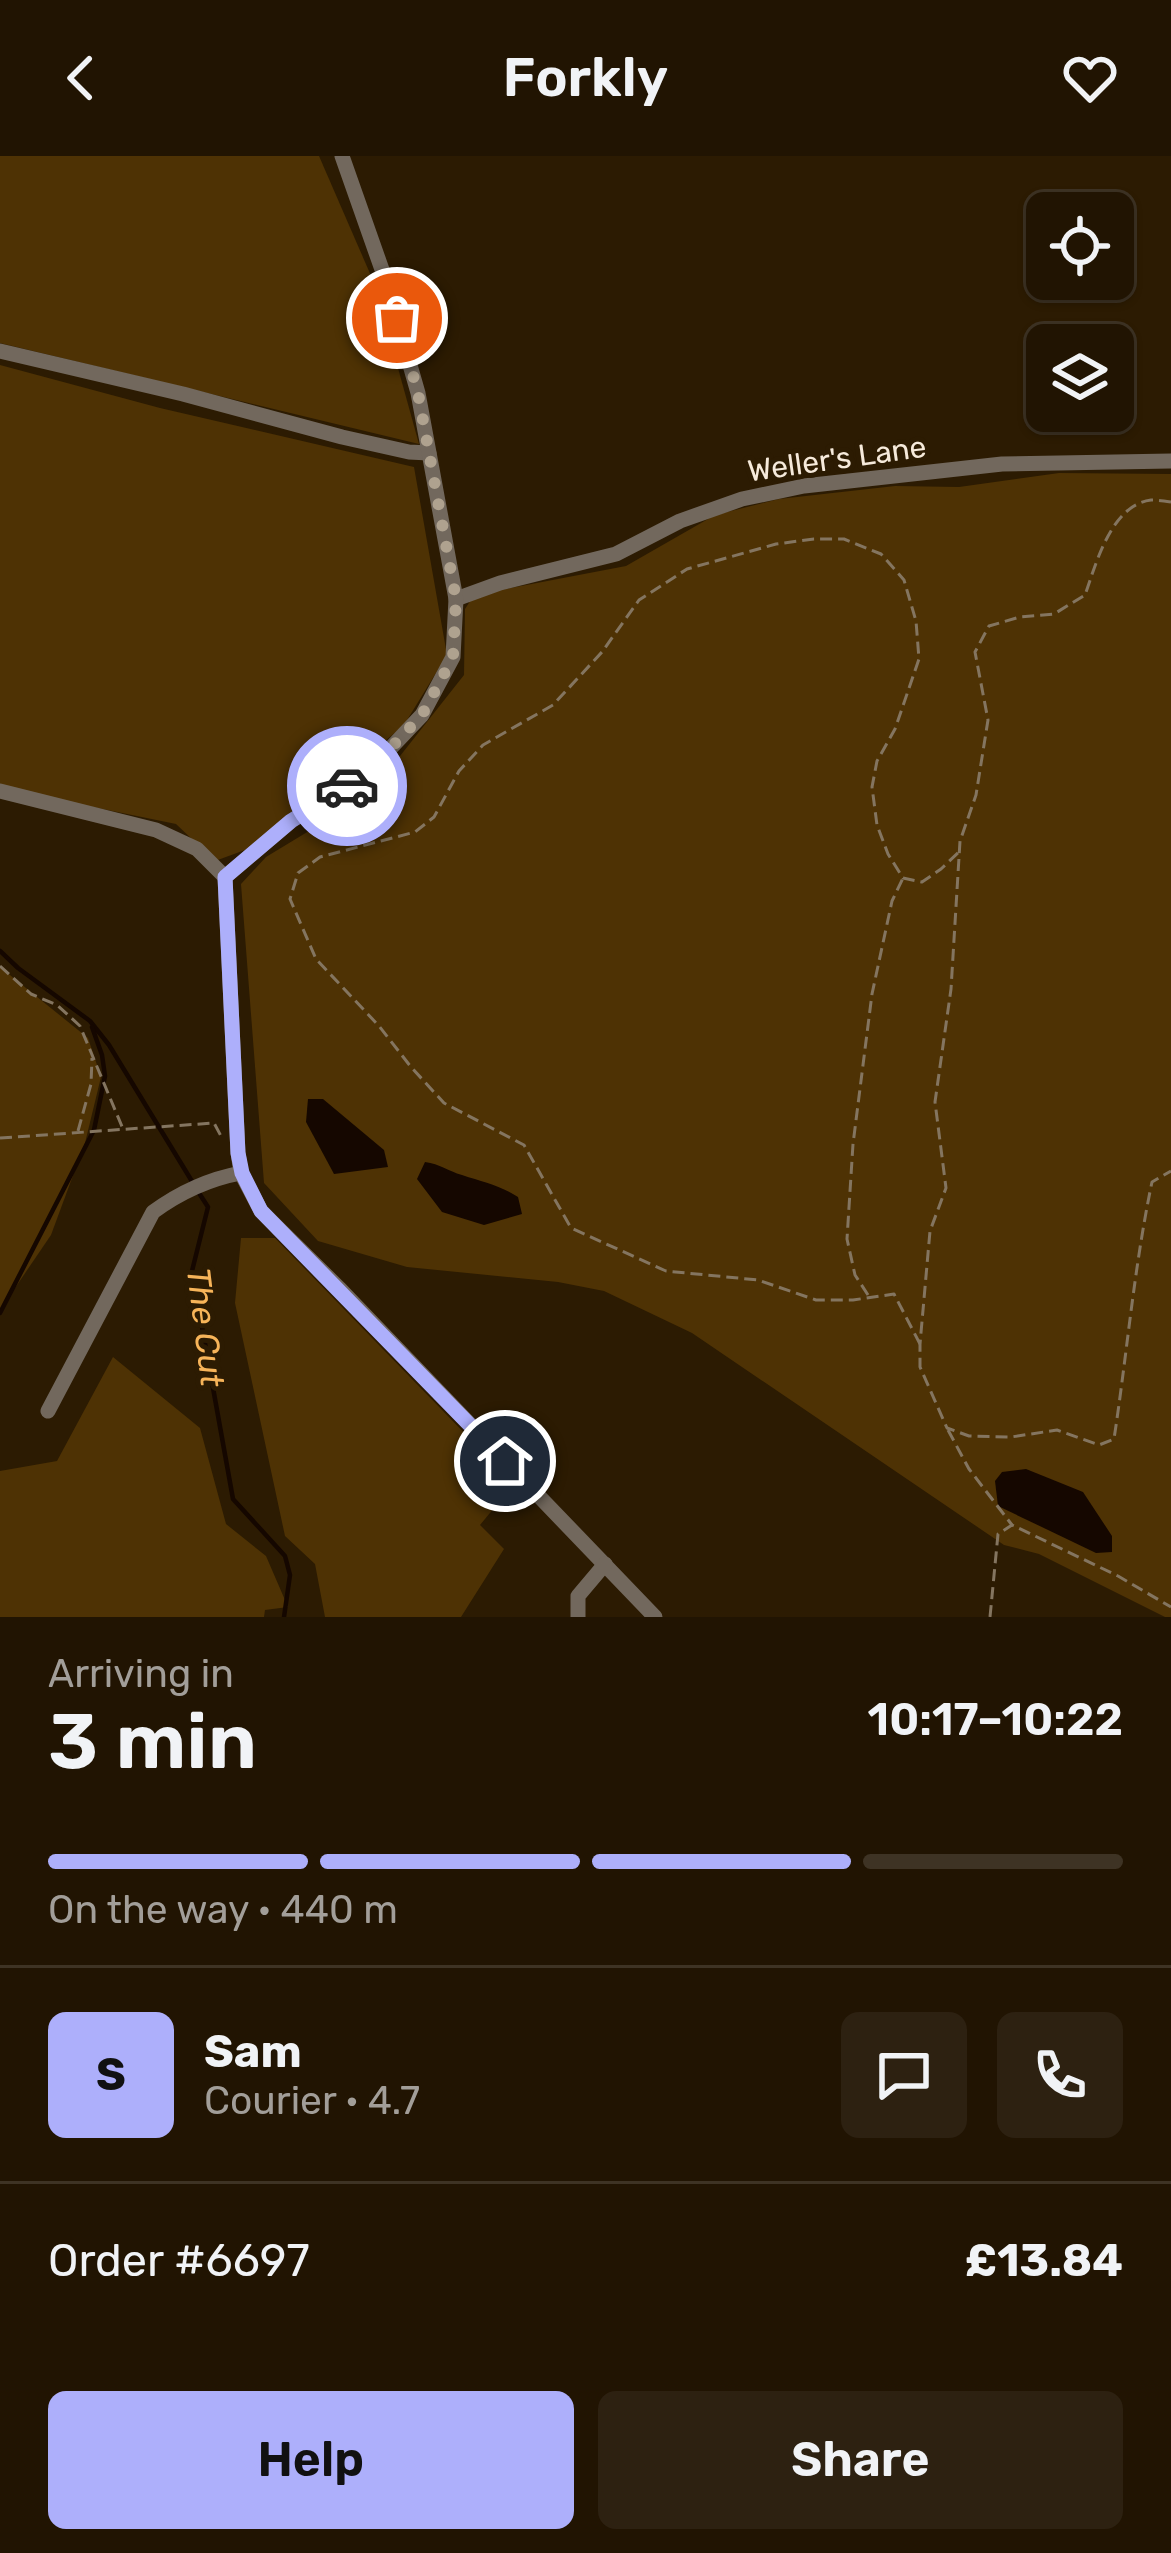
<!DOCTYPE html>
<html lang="en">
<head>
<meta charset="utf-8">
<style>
  :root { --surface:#211402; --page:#2d2111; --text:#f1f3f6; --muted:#a29e99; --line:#3e3324; --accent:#adaffb }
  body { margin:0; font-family:Rubik,sans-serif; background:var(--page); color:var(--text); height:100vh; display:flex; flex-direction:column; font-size:45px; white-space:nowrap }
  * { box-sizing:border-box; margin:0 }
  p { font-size:39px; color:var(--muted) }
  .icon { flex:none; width:66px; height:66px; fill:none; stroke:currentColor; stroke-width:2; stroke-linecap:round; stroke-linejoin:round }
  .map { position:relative; height:1461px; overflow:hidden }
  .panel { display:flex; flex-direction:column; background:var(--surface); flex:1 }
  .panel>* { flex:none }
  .fabs { position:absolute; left:1026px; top:36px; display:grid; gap:24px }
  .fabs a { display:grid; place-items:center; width:108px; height:108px; border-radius:18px; background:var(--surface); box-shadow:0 3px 9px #0004,0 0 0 3px var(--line); font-size:60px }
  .pin { position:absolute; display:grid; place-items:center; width:102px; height:102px; color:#fff; margin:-51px; border:6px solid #fff; border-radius:50%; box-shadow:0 3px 12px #0007 }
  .courier { position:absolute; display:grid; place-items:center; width:120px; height:120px; margin:-60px; border:9px solid #adaffb; border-radius:50%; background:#fff; color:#222; box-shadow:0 3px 15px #0007 }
  .headline em { font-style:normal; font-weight:600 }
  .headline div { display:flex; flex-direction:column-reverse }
  .headline { display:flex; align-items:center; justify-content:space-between; height:204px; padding:0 48px }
  h1 { font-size:78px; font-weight:600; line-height:90px }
  .bar { display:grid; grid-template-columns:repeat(4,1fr); gap:18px 12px; align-content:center; height:144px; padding:0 48px }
  .bar i { height:15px; border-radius:9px; background:var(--line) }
  .bar .on { background:var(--accent) }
  .bar p { grid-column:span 4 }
  .line { display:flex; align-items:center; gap:30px; padding:0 48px; border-top:3px solid var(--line) }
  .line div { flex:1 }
  .round { display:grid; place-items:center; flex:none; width:126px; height:126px; border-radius:18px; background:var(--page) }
  .primary-button { display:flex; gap:24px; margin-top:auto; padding:24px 48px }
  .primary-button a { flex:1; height:138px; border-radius:18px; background:var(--accent); color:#111; font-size:48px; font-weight:600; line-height:138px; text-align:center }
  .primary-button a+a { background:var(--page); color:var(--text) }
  header { display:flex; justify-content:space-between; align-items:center; height:156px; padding:0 48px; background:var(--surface); font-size:54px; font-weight:600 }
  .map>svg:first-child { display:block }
</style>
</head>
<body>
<header><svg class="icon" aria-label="back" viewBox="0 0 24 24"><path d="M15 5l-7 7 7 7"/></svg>Forkly<svg class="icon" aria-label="heart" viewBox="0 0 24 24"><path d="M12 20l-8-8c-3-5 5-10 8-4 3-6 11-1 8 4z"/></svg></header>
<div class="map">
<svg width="1171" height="1461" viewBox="0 0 1171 1461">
  <rect width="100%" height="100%" fill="#2c1b02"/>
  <g fill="#4e3204">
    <path d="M 0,0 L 319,0 L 375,129 L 419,288 L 0,187 Z"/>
    <path d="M 0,209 L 160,252 L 414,311 L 447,499 L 404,569 L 332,630 L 245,694 L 215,705 L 176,668 L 0,632 Z"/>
    <path d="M 1059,317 L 1171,318 L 1171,1461 L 1165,1461 L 1039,1398 L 1004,1389 L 692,1177 L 604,1135 L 558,1126 L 407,1111 L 318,1085 L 264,1027 L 241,728 L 266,701 L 370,638 L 464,519 L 465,453 L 474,439 L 626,410 L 715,359 L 779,343 L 895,330 L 959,331 Z"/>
    <path d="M 0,811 L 88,882 L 101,921 L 85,987 L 51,1079 L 0,1154 Z"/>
    <path d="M 241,1082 L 275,1082 L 514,1328 L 480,1369 L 504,1393 L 461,1461 L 325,1461 L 315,1408 L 285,1380 L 235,1147 Z"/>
    <path d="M 113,1201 L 200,1272 L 226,1368 L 266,1400 L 288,1451 L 265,1454 L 264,1461 L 0,1461 L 0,1315 L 57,1305 Z"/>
  </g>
  <g fill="#150700">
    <path d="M 308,943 L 323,943 L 384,994 L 388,1011 L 334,1018 L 306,966 Z"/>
    <path d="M 425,1006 C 440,1008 448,1015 462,1019 C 483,1026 499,1029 518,1041 L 522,1058 L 484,1069 L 442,1056 L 417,1023 Z"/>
    <path d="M 1026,1313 L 1083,1336 L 1112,1380 L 1112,1396 L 1096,1397 L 998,1350 L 995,1325 L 1002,1316 Z"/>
  </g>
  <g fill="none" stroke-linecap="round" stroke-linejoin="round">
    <g stroke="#150700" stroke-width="4.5">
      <path d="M 0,795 L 18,812 L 90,865 L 109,889 L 193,1027"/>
      <path d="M 199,1037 L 208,1051 L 192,1115 L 233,1343 L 285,1400 L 290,1419 L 284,1461"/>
      <path d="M 0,1157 L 94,974 L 105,920 L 102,899 L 92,871"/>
    </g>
    <g stroke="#847560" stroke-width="3" stroke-dasharray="12 6" stroke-linecap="butt">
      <path d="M 1171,346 C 1164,345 1157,344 1151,344 C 1111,349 1096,408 1085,439 L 1054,458 L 1020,461 L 989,470 L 975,496 L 988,564 L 976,639 L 960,685 L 951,833 L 935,946 L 946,1032 L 930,1075 L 920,1188 L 920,1211 L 947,1272 L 969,1280 L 1011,1281 L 1057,1274 L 1099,1289 L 1114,1283 C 1127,1198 1134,1111 1152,1026 L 1171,1015"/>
      <path d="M 0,810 L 31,838 L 57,849 L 80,870 L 123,973"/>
      <path d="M 78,975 L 91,928 L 92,902"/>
      <path d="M 0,982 L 214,967 L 222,982"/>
      <path d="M 868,1139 L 855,1119 L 847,1083 L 853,988 L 872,838 L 892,745 L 903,722"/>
      <path d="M 920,1188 L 894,1138 L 853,1144 L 816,1144 L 758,1124 L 666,1115 L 571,1072 L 524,989 L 444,947 L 411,911 L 379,870 L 316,803 L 290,743 L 298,717 L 320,701 L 415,676 L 434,661 L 459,615 L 483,589 L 553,549 L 602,496 L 639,444 L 687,413 L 776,388 L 814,383 L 844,383 L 881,398 L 904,424 L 916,465 L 919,503 L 895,573 L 877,605 L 872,631 L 877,669 L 888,698 L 903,722 L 922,726 L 941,713 L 960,695"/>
      <path d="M 948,1274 L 969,1313 L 1012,1369"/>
      <path d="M 990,1461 L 998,1378 L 1012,1369 L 1118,1420 L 1171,1451"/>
    </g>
    <g stroke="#72685d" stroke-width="15">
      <path d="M 0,195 L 183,238 L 342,281 L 409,296 L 429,297"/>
      <path d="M 456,443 L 500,427 L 616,398 L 680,365 L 742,343 L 804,330 L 1002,308 L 1171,305"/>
      <path d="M 0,635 L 156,674 L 197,693 L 225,721"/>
      <path d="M 225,721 L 238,997 L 241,1017 L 261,1055 L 339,1132 L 655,1461"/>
      <path d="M 225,721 L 291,665 L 367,617 L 422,559 L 453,501 L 456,443 L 418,237 L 386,125 L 342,0"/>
      <path d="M 48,1255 L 153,1056 C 179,1037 209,1023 241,1017"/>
      <path d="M 578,1461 L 578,1440 L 605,1408"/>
    </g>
  </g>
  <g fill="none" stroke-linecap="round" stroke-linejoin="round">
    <path stroke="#afa28f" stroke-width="12" stroke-dasharray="0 21.6" d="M 347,630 L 367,617 L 422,559 L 453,501 L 456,443 L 418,237 L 397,162"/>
    <path stroke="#adaffb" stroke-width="15" d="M 347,630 L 291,665 L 225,721 L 238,997 L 242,1017 L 261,1055 L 505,1305"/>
  </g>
  <g text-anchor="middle" stroke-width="10" stroke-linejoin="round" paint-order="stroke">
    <g font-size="30" fill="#f6eadb" stroke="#2c1b02">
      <text transform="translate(837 303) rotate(-8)" y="10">Weller's Lane</text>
    </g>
    <g font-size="33" font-style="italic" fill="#f7b459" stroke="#2c1b02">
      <text transform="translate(206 1171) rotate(83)" y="12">The Cut</text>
    </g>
  </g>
</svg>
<div class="fabs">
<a><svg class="icon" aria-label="locate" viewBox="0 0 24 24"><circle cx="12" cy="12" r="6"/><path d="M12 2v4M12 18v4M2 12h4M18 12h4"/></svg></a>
<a><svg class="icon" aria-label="layers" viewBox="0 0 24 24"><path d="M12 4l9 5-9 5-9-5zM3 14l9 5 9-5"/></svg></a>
</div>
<div class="pin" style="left:397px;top:162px;background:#ea580c"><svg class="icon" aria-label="bag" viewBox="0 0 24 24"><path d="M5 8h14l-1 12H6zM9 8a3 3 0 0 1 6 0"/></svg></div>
<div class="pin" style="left:505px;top:1305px;background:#1f2937"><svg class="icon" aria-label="home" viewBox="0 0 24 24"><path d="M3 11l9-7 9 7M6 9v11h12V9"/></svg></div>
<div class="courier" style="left:347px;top:630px"><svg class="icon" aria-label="car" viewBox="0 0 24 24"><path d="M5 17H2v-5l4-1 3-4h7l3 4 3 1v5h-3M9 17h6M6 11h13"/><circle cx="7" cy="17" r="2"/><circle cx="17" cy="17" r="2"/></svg></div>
</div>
<section class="panel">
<div class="headline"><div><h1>3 min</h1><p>Arriving in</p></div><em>10:17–10:22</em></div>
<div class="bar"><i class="on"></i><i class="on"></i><i class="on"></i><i></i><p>On the way · 440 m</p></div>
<div class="line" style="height:216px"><b class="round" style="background:var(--accent);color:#111">S</b><div><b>Sam</b><p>Courier · 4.7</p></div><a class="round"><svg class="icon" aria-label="chat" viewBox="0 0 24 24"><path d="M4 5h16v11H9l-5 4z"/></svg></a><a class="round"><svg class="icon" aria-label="phone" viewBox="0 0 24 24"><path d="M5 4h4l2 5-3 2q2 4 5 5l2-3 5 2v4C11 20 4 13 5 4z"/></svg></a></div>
<div class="line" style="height:156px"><div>Order #6697</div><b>£13.84</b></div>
<div class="primary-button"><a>Help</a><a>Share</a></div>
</section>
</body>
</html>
